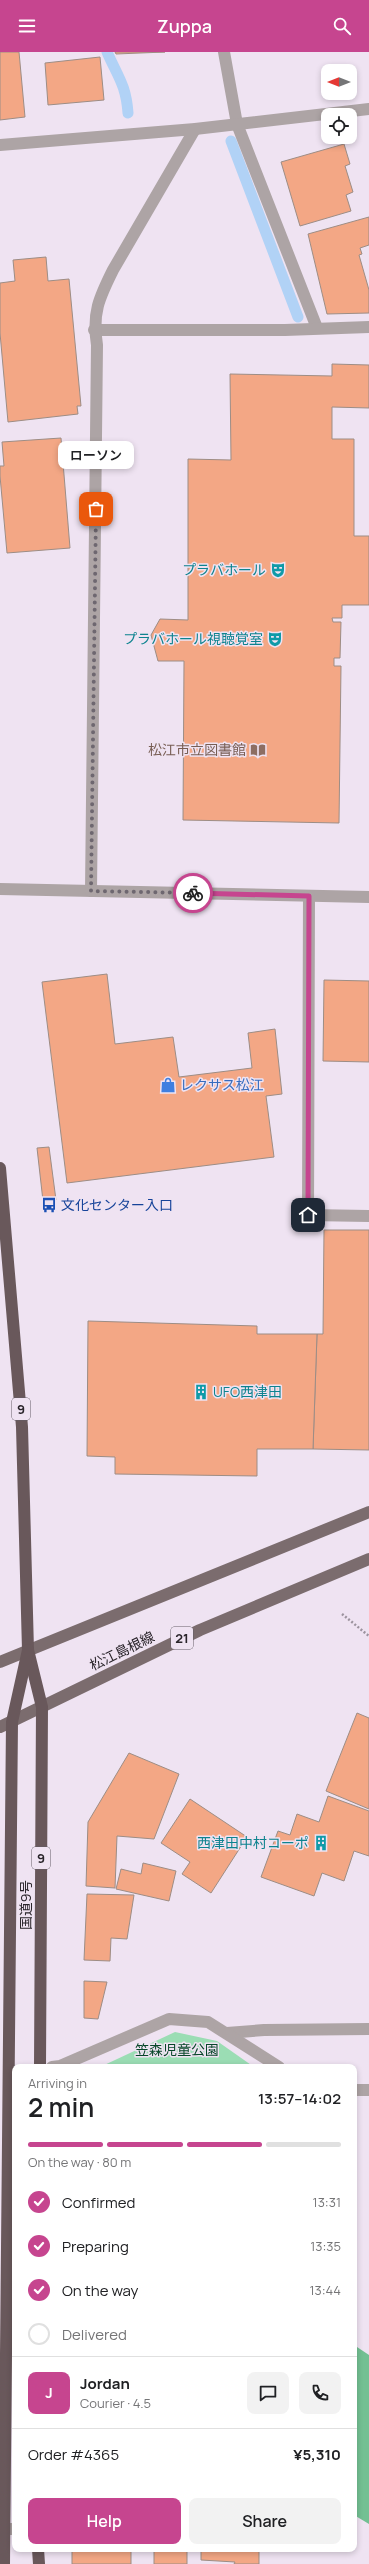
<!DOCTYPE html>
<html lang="en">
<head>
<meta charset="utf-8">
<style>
  :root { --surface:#fff; --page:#f2f2f2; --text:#202124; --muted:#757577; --line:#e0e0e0; --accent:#c6458f }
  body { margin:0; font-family:Manrope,"Noto Sans JP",sans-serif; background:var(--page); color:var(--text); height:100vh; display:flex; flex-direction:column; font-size:15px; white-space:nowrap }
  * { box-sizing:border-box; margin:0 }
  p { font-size:13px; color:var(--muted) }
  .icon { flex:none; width:22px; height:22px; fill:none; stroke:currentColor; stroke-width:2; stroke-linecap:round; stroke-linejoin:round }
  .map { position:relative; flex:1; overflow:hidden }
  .sheet { position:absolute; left:12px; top:2012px; width:345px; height:488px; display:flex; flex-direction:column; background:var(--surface); border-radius:8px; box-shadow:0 2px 6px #0003 }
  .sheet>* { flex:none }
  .needle { width:26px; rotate:270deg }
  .tools { position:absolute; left:321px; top:12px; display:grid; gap:8px }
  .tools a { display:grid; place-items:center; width:36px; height:36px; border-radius:8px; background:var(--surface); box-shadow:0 2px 6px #0003; font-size:20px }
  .pin { position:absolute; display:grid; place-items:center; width:34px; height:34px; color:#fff; margin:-17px; border-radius:8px; box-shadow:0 2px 6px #0006 }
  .courier { position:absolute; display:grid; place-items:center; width:40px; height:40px; margin:-20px; border:3px solid #c6458f; border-radius:50%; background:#fff; color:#222; box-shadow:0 1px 5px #0007 }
  .bubble { position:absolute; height:28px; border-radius:8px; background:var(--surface); box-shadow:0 2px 6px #0003; font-size:13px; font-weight:600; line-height:28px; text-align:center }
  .head em { font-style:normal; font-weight:600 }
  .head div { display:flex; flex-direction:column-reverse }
  .head { display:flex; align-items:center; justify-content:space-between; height:68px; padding:0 16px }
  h1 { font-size:26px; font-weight:600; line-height:30px }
  .bar { display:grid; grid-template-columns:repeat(4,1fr); gap:6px 4px; align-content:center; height:48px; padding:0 16px }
  .bar i { height:5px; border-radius:3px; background:var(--line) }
  .bar .active { background:var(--accent) }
  .bar p { grid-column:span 4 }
  .line { display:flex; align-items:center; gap:10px; padding:0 16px; border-top:1px solid var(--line) }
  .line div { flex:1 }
  .round { display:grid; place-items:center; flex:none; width:42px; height:42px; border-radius:8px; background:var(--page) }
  ol { padding:0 16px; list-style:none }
  li { display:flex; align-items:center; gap:12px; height:44px }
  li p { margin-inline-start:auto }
  li .icon { padding:4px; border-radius:50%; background:var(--accent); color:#fff; stroke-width:4 }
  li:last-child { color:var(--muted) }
  li i { width:22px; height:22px; border:2px solid var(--line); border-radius:50% }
  .primary-button { display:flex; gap:8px; margin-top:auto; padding:8px 16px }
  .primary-button a { flex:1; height:46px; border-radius:8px; background:var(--accent); color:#fff; font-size:16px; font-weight:600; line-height:46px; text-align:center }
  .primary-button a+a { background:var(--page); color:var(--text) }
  header { display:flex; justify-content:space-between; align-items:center; height:52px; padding:0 16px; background:var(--accent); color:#fff; font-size:18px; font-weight:600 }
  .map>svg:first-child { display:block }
</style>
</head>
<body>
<header><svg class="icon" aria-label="menu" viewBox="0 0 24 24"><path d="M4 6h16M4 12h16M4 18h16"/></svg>Zuppa<svg class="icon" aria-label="search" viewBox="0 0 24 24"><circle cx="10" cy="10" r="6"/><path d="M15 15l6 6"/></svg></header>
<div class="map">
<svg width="369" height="2512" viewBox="0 0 369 2512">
  <rect width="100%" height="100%" fill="#efe3f2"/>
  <path fill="#9bddb4" d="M 175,1980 L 217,1989 L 254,2015 L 100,2015 Z"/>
  <path fill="#73c093" d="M 354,2293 L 369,2303 L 369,2472 L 354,2463 Z"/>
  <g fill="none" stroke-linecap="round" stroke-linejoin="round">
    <g stroke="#b1d2f6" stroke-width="11">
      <path d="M 107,0 C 118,25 126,33 128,61"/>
      <path d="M 231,89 L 298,265"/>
    </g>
  </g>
  <g fill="#f3a785" stroke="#9d8d85">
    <path d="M 0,0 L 19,0 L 25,65 L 0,68 Z"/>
    <path d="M 115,0 L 165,0 L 116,2 Z"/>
    <path d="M 100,5 L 104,48 L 48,53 L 45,11 Z"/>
    <path d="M 344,92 L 350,112 L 345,114 L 353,140 L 346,143 L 351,159 L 300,174 L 281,110 Z"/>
    <path d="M 369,165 L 369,193 L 360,196 L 362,202 L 359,203 L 369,238 L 369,261 L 327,262 L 308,182 Z"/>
    <path d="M 46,205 L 48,229 L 69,227 L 81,354 L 77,354 L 78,362 L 8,370 L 0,281 L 0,231 L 15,229 L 13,208 Z"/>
    <path d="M 332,312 L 369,313 L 369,356 L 332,355 L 332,387 L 354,387 L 354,484 L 369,484 L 369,553 L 342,553 L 342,566 L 332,566 L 333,570 L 341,570 L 340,606 L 334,606 L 334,614 L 341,614 L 339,771 L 183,768 L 184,609 L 158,609 L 151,583 L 160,567 L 188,568 L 188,407 L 231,408 L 230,322 L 332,324 Z"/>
    <path d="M 61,386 L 70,496 L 7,501 L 0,424 L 0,414 L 4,414 L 2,390 Z"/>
    <path d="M 107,922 L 115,992 L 173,985 L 179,1025 L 252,1016 L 248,981 L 275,977 L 282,1042 L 266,1044 L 274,1105 L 67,1131 L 42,930 Z"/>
    <path d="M 324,928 L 369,929 L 369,1010 L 323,1009 Z"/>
    <path d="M 49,1095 L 56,1148 L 43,1149 L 37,1096 Z"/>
    <path d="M 324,1178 L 369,1178 L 369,1398 L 313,1397 L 317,1282 L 323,1282 Z"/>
    <path d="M 88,1269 L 257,1274 L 257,1282 L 317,1282 L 313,1397 L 257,1397 L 257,1424 L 115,1422 L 115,1405 L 87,1404 Z"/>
    <path d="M 357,1661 L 369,1666 L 369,1757 L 326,1739 Z"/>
    <path d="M 129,1701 L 179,1722 L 154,1787 L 117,1784 L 115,1836 L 86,1834 L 88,1770 Z"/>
    <path d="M 328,1744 L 369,1759 L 369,1804 L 354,1799 L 344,1829 L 322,1821 L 314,1844 L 261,1825 L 278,1779 L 290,1783 L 297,1762 L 319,1770 Z"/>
    <path d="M 190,1747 L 247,1785 L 211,1841 L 182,1822 L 190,1810 L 161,1791 Z"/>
    <path d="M 143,1811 L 176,1819 L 169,1849 L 116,1837 L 121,1817 L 141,1822 Z"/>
    <path d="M 87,1842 L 134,1843 L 127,1887 L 111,1886 L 110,1909 L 84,1908 Z"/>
    <path d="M 84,1929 L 107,1930 L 98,1967 L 84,1966 Z"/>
    <rect x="72" y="2497" width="59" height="15"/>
    <rect x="154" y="2497" width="33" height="15"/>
    <path d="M 201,2497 L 259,2497 L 259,2512 L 234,2512 L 235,2510 L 201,2508 Z"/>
  </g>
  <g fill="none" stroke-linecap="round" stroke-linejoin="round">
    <path stroke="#9c939e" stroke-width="2.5" stroke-dasharray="2 2" stroke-linecap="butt" d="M 342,1562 L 369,1584"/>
    <g stroke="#ada4a5" stroke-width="12">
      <path d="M 224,0 L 237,72 L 317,276"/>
      <path d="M 0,93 L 195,77 L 369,57"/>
      <path d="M 94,278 L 285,278 L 369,275"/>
      <path d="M 0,837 L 369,845"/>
      <path d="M 91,839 L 97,293 C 92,261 99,246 113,218 L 195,77"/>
      <path d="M 309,844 L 308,1163 L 369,1164"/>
      <path d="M 227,1981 L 264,1978 L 369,1977"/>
      <path d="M 52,2015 L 60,2014 L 169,1967 L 208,1970 L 279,2015"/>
      <path d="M 354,2038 L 369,2038"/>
      <path d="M 0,2477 L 15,2477"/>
    </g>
    <g stroke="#7b6c6e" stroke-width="12">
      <path d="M 0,1610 L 369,1460"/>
      <path d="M 0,1675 L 200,1578 L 369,1507"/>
    </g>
    <g stroke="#69585b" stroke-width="12">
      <path d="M 0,1116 L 22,1375 L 28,1598 L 42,1655 L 40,2015"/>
      <path d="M 38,2497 L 39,2512"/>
      <path d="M 4,2512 L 12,1670 L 28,1598"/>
    </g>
  </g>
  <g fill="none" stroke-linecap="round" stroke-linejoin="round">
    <path stroke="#6e6770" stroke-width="4" stroke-dasharray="0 7.2" d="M 96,457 L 91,839 L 193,841"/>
    <path stroke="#c6458f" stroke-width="5" d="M 193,841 L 309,844 L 308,1163"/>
  </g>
  <defs>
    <g id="theatre-bare" transform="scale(1.2)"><path d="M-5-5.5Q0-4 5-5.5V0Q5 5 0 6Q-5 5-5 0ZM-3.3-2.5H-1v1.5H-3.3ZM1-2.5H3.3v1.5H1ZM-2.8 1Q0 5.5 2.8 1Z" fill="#0f9aa8" stroke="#efe3f2" stroke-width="2.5" paint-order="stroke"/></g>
    <g id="library-bare" transform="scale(1.2)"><path d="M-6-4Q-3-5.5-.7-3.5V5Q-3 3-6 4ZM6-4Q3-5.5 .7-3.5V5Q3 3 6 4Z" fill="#8d6e63" stroke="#efe3f2" stroke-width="2.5" paint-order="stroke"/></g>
    <g id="shop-bare" transform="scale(1.2)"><path d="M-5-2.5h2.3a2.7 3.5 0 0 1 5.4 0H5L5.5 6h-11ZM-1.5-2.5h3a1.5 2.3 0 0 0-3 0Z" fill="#3f7fe0" stroke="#efe3f2" stroke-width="2.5" paint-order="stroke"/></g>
    <g id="bus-bare" transform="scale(1.2)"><path d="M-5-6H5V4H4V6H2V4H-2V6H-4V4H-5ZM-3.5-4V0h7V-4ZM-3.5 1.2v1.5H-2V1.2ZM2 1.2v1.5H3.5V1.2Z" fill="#1a4fb4" stroke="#efe3f2" stroke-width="2.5" paint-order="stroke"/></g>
    <g id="building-bare" transform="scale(1.2)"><path d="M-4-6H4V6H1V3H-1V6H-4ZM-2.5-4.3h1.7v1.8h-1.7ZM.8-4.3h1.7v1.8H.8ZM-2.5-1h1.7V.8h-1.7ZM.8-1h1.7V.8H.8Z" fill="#0f9aa8" stroke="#efe3f2" stroke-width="2.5" paint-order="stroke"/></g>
  </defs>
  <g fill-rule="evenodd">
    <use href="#theatre-bare" x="278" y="518"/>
    <use href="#theatre-bare" x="275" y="587"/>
    <use href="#library-bare" x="258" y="698"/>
    <use href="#shop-bare" x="168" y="1033"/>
    <use href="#bus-bare" x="49" y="1153"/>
    <use href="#building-bare" x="201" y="1340"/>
    <use href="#building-bare" x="321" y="1791"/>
  </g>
  <g text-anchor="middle" stroke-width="3" stroke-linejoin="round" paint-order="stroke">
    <g fill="#efe3f2" stroke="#645d66" stroke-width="1">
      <rect x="12" y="1346" width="18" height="22" rx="3"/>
      <rect x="171" y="1575" width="22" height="22" rx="3"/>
      <rect x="32" y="1795" width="18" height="22" rx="3"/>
    </g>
    <g font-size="13" font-weight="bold" fill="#29242a">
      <text x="21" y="1362">9</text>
      <text x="182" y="1591">21</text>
      <text x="41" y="1811">9</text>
    </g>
    <g font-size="14" fill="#0d838f" stroke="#efe3f2" text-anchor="end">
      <text x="266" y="523">プラバホール</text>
      <text x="263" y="592">プラバホール視聴覚室</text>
      <text x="213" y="1345" text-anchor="start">UFO西津田</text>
      <text x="309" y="1796">西津田中村コーポ</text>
    </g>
    <g font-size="14" fill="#785e54" stroke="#efe3f2" text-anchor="end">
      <text x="246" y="703">松江市立図書館</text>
    </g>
    <g font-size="14" fill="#366cbe" stroke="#efe3f2" text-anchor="start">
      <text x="180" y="1038">レクサス松江</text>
    </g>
    <g font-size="14" fill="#164399" stroke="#efe3f2" text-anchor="start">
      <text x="61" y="1158">文化センター入口</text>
    </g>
    <g font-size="14" fill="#29242a" stroke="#efe3f2">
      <text transform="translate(122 1599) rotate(-26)" y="5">松江島根線</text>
      <text transform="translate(26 1853) rotate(-90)" y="5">国道9号</text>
    </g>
    <g font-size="14" fill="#074729" stroke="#efe3f2">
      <text x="177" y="2003">笠森児童公園</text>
    </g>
  </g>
</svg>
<div class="tools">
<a><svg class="needle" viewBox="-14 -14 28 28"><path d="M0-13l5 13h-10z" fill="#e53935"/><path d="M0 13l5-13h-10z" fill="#757577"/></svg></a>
<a><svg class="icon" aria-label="locate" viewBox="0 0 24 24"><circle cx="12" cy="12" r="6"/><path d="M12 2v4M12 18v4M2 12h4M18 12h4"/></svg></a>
</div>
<div class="pin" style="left:96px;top:457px;background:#ea580c"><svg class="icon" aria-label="bag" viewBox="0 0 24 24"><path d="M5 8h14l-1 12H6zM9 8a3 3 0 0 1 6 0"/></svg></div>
<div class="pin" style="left:308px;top:1163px;background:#1f2937"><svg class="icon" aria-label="home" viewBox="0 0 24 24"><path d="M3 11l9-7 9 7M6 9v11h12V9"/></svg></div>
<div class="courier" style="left:193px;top:841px"><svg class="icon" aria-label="bike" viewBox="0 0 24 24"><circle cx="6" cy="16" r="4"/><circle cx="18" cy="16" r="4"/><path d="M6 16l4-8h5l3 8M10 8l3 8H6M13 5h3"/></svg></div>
<div class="bubble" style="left:58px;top:389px;width:76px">ローソン</div>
<section class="sheet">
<div class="head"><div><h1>2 min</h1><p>Arriving in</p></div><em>13:57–14:02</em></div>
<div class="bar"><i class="active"></i><i class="active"></i><i class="active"></i><i></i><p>On the way · 80 m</p></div>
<ol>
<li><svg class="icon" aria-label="check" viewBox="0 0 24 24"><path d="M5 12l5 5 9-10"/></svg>Confirmed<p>13:31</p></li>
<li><svg class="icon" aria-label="check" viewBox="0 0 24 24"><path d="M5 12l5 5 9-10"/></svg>Preparing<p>13:35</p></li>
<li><svg class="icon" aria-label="check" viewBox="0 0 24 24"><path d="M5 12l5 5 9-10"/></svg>On the way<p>13:44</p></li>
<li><i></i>Delivered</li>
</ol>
<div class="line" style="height:72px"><b class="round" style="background:var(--accent);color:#fff">J</b><div><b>Jordan</b><p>Courier · 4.5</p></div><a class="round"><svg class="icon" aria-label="chat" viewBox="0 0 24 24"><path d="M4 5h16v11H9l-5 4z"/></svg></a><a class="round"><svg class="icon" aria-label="phone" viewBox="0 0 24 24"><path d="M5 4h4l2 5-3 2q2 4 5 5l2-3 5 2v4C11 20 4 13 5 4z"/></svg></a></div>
<div class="line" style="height:52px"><div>Order #4365</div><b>¥5,310</b></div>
<div class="primary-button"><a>Help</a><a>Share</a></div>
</section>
</div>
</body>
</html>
